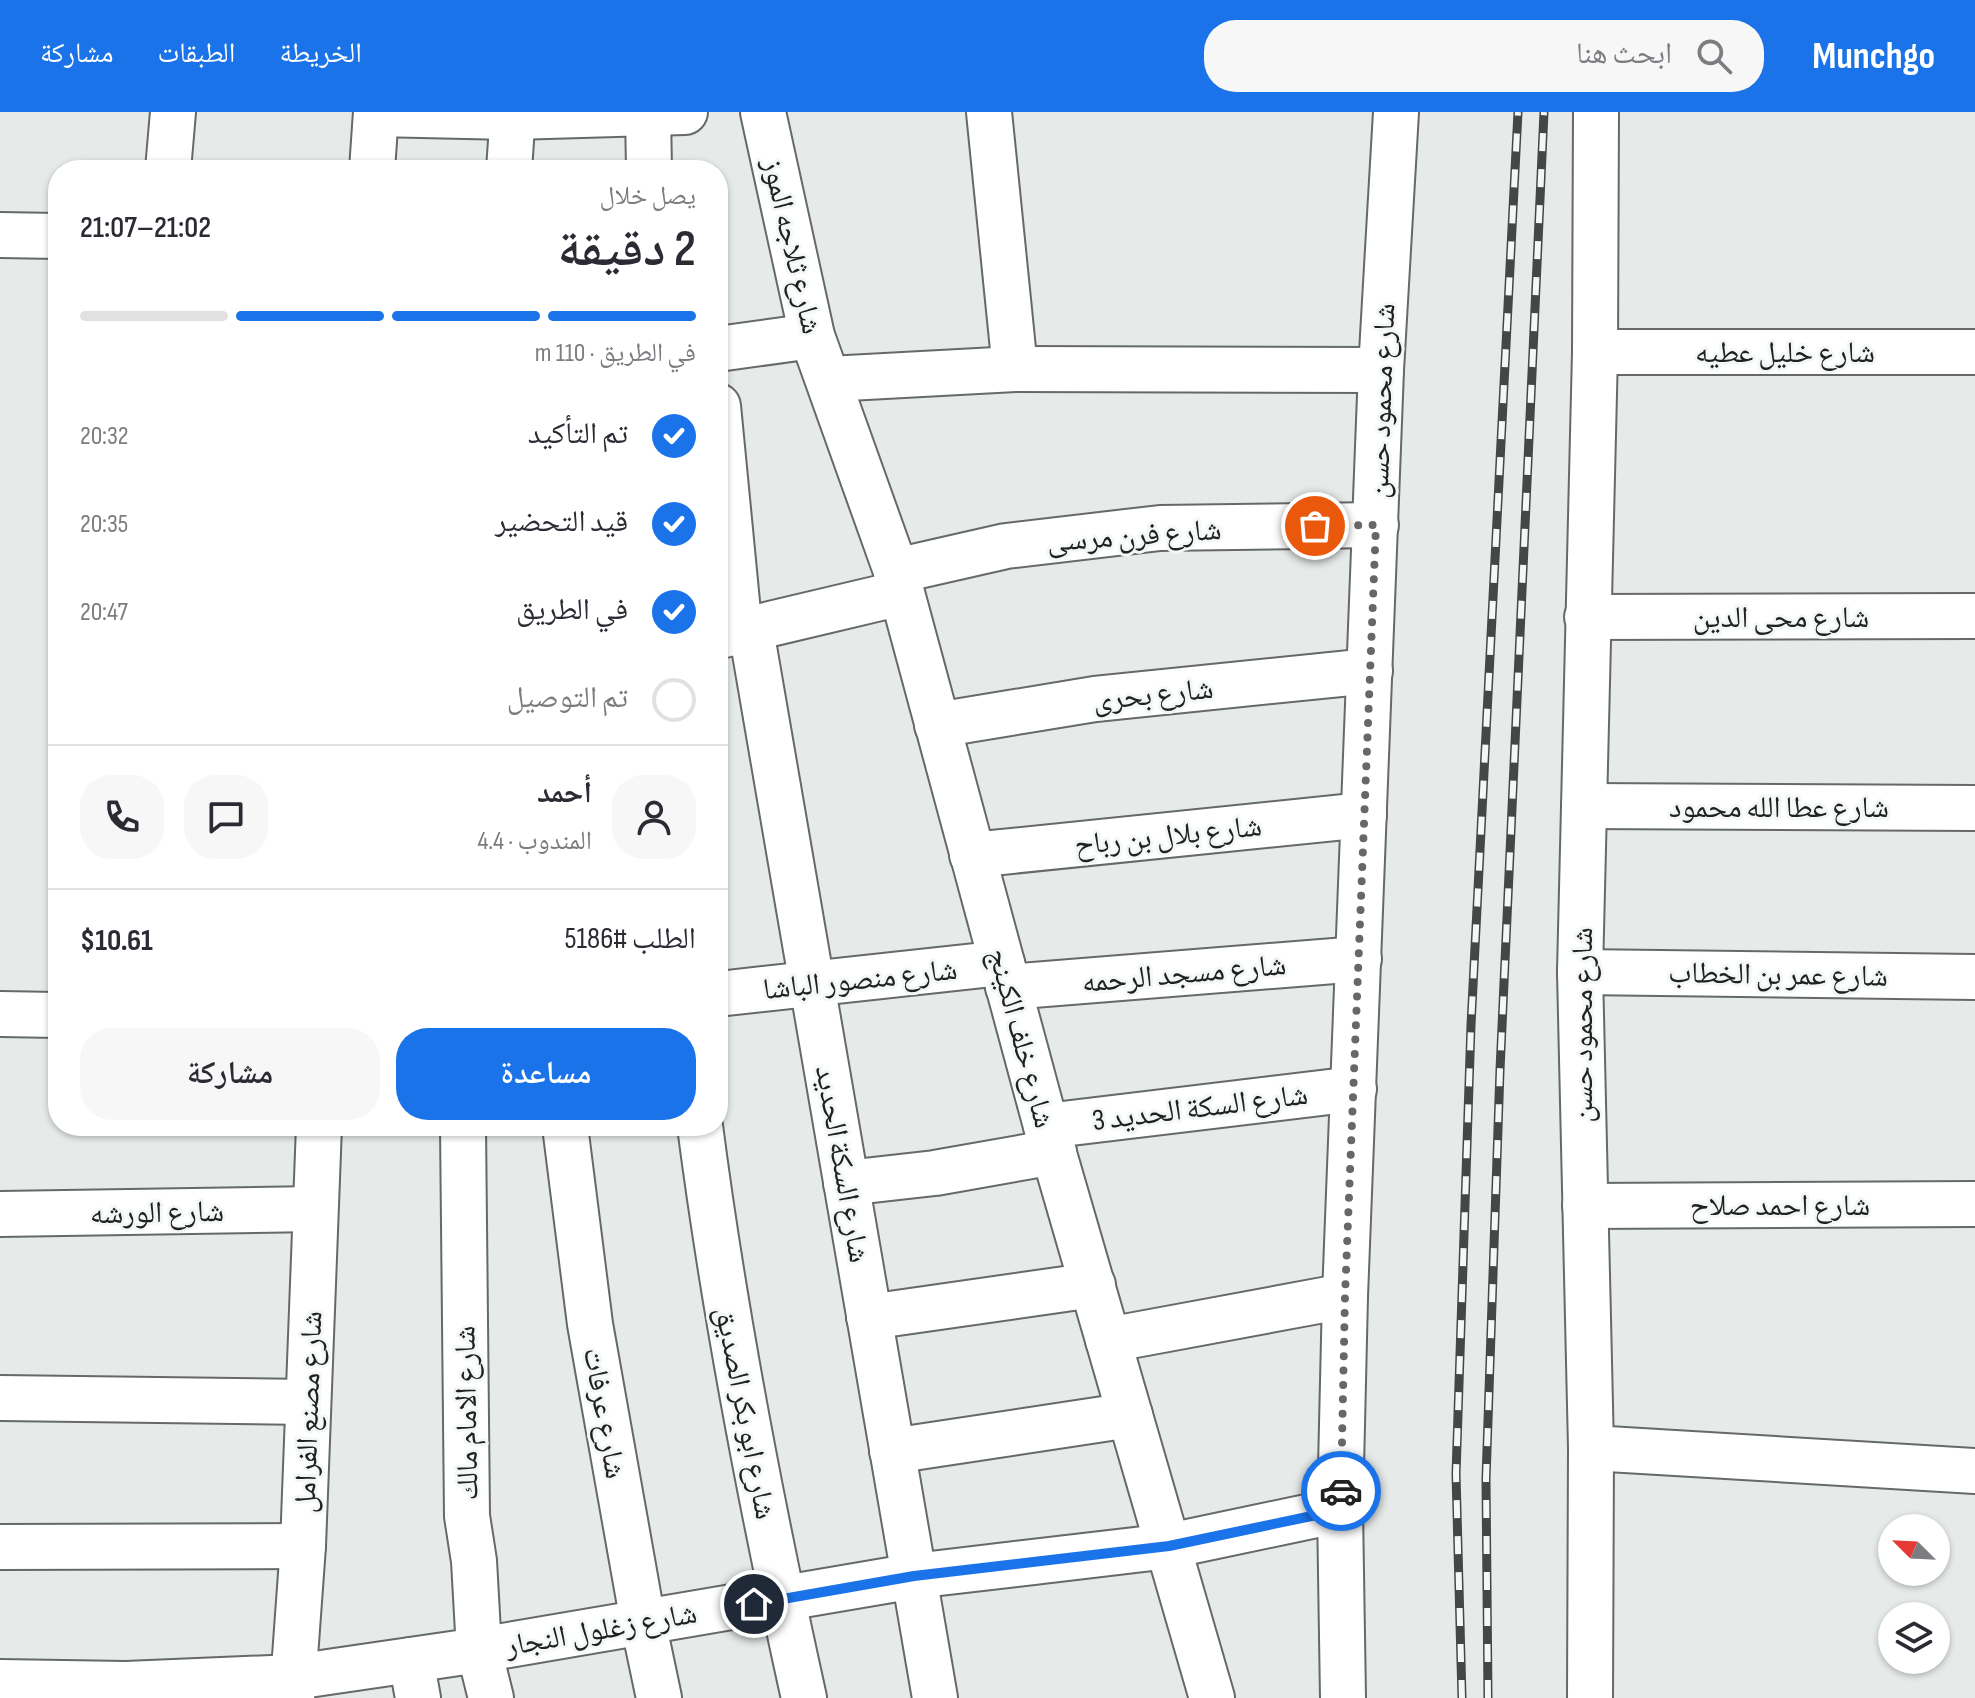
<!DOCTYPE html>
<html lang="ar">
<head>
<meta charset="utf-8">
<style>
  :root { --surface:#fff; --page:#f7f7f7; --text:#2b2b33; --muted:#7c7c81; --line:#e1e1e2; --accent:#1a73e8 }
  body { margin:0; font-family:"Sofia Sans Condensed","Noto Naskh Arabic",sans-serif; background:var(--page); color:var(--text); direction:rtl; height:100vh; display:flex; flex-direction:column; font-size:30px; white-space:nowrap }
  * { box-sizing:border-box; margin:0 }
  p { font-size:26px; color:var(--muted) }
  .icon { flex:none; width:44px; height:44px; fill:none; stroke:currentColor; stroke-width:2; stroke-linecap:round; stroke-linejoin:round }
  .map { position:relative; flex:1; overflow:hidden; direction:ltr }
  .sheet { position:absolute; left:48px; top:48px; width:680px; height:976px; display:flex; flex-direction:column; background:var(--surface); border-radius:32px; box-shadow:0 2px 6px #0004; direction:rtl }
  .sheet>* { flex:none }
  .needle { width:52px; rotate:294deg }
  .buttons { position:absolute; left:1878px; top:1402px; display:grid; gap:16px }
  .buttons a { display:grid; place-items:center; width:72px; height:72px; border-radius:50%; background:var(--surface); box-shadow:0 2px 6px #0004; font-size:40px }
  .pin { position:absolute; display:grid; place-items:center; width:68px; height:68px; color:#fff; margin:-34px; border:4px solid #fff; border-radius:50%; box-shadow:0 2px 8px #0007 }
  .courier { position:absolute; display:grid; place-items:center; width:80px; height:80px; margin:-40px; border:6px solid #1a73e8; border-radius:50%; background:#fff; color:#222; box-shadow:0 2px 10px #0007 }
  .summary em { font-style:normal; font-weight:600 }
  .summary div { display:flex; flex-direction:column-reverse }
  .summary { display:flex; align-items:center; justify-content:space-between; height:136px; padding:0 32px }
  h1 { font-size:52px; font-weight:600; line-height:60px }
  .bar { display:grid; grid-template-columns:repeat(4,1fr); gap:12px 8px; align-content:center; height:96px; padding:0 32px }
  .bar i { height:10px; border-radius:6px; background:var(--line) }
  .bar .active { background:var(--accent) }
  .bar p { grid-column:span 4 }
  .line { display:flex; align-items:center; gap:20px; padding:0 32px; border-top:2px solid var(--line) }
  .line div { flex:1 }
  .round { display:grid; place-items:center; flex:none; width:84px; height:84px; border-radius:32px; background:var(--page) }
  ol { padding:0 32px; list-style:none }
  li { display:flex; align-items:center; gap:24px; height:88px }
  li p { margin-inline-start:auto }
  li .icon { padding:8px; border-radius:50%; background:var(--accent); color:#fff; stroke-width:4 }
  li:last-child { color:var(--muted) }
  li i { width:44px; height:44px; border:4px solid var(--line); border-radius:50% }
  .primary-button { display:flex; gap:16px; margin-top:auto; padding:16px 32px }
  .primary-button a { flex:1; height:92px; border-radius:32px; background:var(--accent); color:#fff; font-size:32px; font-weight:600; line-height:92px; text-align:center }
  .primary-button a+a { background:var(--page); color:var(--text) }
  header { display:flex; align-items:center; gap:48px; box-sizing:border-box; height:112px; padding:0 40px; background:var(--accent); color:#fff }
  header strong { font-size:38px }
  nav { display:flex; gap:44px; margin-inline-start:auto; font-size:28px }
  .search { width:560px; height:72px; background:var(--page); display:flex; align-items:center; gap:20px; box-sizing:border-box; padding:0 28px; border-radius:32px; color:var(--muted); font-size:30px }
  .map>svg:first-child { display:block }
</style>
</head>
<body>
<header>
<strong>Munchgo</strong>
<div class="search"><svg class="icon" aria-label="search" viewBox="0 0 24 24"><circle cx="10" cy="10" r="6"/><path d="M15 15l6 6"/></svg>ابحث هنا</div>
<nav><a>الخريطة</a><a>الطبقات</a><a>مشاركة</a></nav>
</header>
<div class="map">
<svg width="1975" height="1586" viewBox="0 0 1975 1586">
  <rect width="100%" height="100%" fill="#e6eae9"/>
  <g fill="none" stroke-linecap="round" stroke-linejoin="round">
    <g stroke="#656968" stroke-width="48">
      <g id="minor">
        <path d="M 648,0 L 649,58"/>
        <path d="M 763,0 L 812,224 L 896,459 L 1046,1014 L 1212,1586"/>
        <path d="M 989,0 L 1015,257"/>
        <path d="M 376,2 L 513,5 L 685,0"/>
        <path d="M 168,58 L 173,0"/>
        <path d="M 372,58 L 376,0"/>
        <path d="M 509,58 L 513,0"/>
        <path d="M 0,123 L 58,124"/>
        <path d="M 718,237 L 812,224"/>
        <path d="M 1595,240 L 1975,240"/>
        <path d="M 829,267 L 1015,257 L 1381,258"/>
        <path d="M 718,294 L 740,521"/>
        <path d="M 896,459 L 1006,434 L 1160,416 L 1376,413"/>
        <path d="M 1587,505 L 1975,504"/>
        <path d="M 751,518 L 935,1586"/>
        <path d="M 724,523 L 901,481"/>
        <path d="M 937,613 L 1095,587 L 1370,559"/>
        <path d="M 1584,694 L 1975,696"/>
        <path d="M 972,743 L 1364,703"/>
        <path d="M 1580,860 L 1975,865"/>
        <path d="M 1008,875 L 1359,847"/>
        <path d="M 718,882 L 1002,851"/>
        <path d="M 0,902 L 58,903"/>
        <path d="M 463,1014 L 467,1404 L 474,1449 L 479,1538 L 491,1586"/>
        <path d="M 565,1014 L 590,1212 L 643,1510 L 659,1586"/>
        <path d="M 700,1014 C 725,1206 762,1397 804,1586"/>
        <path d="M 1046,1014 L 1354,977"/>
        <path d="M 846,1071 L 935,1061 L 1054,1040"/>
        <path d="M 1585,1094 L 1975,1092"/>
        <path d="M 0,1102 L 315,1097"/>
        <path d="M 869,1205 L 1093,1173"/>
        <path d="M 1108,1228 L 1345,1184"/>
        <path d="M 0,1286 L 308,1290"/>
        <path d="M 1591,1336 L 1975,1359"/>
        <path d="M 892,1339 L 1130,1303"/>
        <path d="M 0,1435 L 303,1434"/>
        <path d="M 411,1548 L 418,1586"/>
        <path d="M 0,1570 L 126,1572 L 294,1565 L 479,1538 L 914,1464 L 1169,1434 L 1340,1398"/>
        <path d="M 292,1586 L 303,1434 L 319,1014"/>
        <path d="M 1343,1586 L 1340,1398 L 1345,1184 L 1381,258 L 1396,0"/>
        <path d="M 1590,1586 L 1591,1336 L 1580,860 L 1595,240 L 1596,0"/>
      </g>
    </g>
    <use href="#minor" stroke="#fff" stroke-width="44"/>
    <g stroke="#454746" stroke-width="9">
      <g id="rail">
        <path d="M 1462,1586 L 1456,1362 L 1471,913 L 1518,0"/>
        <path d="M 1488,1586 L 1486,1367 L 1500,958 L 1544,0"/>
      </g>
    </g>
    <use href="#rail" stroke="#f3f8f6" stroke-width="6" stroke-dasharray="18" stroke-linecap="butt"/>
  </g>
  <g fill="none" stroke-linecap="round" stroke-linejoin="round">
    <path stroke="#656867" stroke-width="8" stroke-dasharray="0 14.4" d="M 1315,414 L 1376,413 L 1345,1184 L 1341,1379"/>
    <path stroke="#1a73e8" stroke-width="10" d="M 754,1492 L 914,1464 L 1169,1434 L 1340,1398 L 1341,1379"/>
  </g>
  <g text-anchor="middle" stroke-width="6" stroke-linejoin="round" paint-order="stroke">
    <g font-size="30" fill="#202221" stroke="#f3f8f6">
      <text transform="translate(793 134) rotate(77)" y="10">شارع ثلاجه الموز</text>
      <text x="1785" y="250">شارع خليل عطيه</text>
      <text transform="translate(1381 289) rotate(-88)" y="10">شارع محمود حسن</text>
      <text transform="translate(1134 423) rotate(-4)" y="10">شارع فرن مرسى</text>
      <text x="1781" y="515">شارع محى الدين</text>
      <text transform="translate(1153 582) rotate(-6)" y="10">شارع بحرى</text>
      <text x="1779" y="705">شارع عطا الله محمود</text>
      <text transform="translate(1168 723) rotate(-6)" y="10">شارع بلال بن رباح</text>
      <text transform="translate(1184 861) rotate(-5)" y="10">شارع مسجد الرحمه</text>
      <text transform="translate(1778 862) rotate(1)" y="10">شارع عمر بن الخطاب</text>
      <text transform="translate(860 867) rotate(-6)" y="10">شارع منصور الباشا</text>
      <text transform="translate(1582 913) rotate(-90)" y="10">شارع محمود حسن</text>
      <text transform="translate(1022 926) rotate(75)" y="10">شارع خلف الكينج</text>
      <text transform="translate(1200 995) rotate(-7)" y="10">شارع السكة الحديد 3</text>
      <text transform="translate(843 1052) rotate(80)" y="10">شارع السكة الحديد</text>
      <text x="1780" y="1103">شارع احمد صلاح</text>
      <text transform="translate(157 1100) rotate(-1)" y="10">شارع الورشه</text>
      <text transform="translate(308 1300) rotate(-88)" y="10">شارع مصنع الفرامل</text>
      <text transform="translate(466 1301) rotate(-91)" y="10">شارع الامام مالك</text>
      <text transform="translate(605 1301) rotate(80)" y="10">شارع عرفات</text>
      <text transform="translate(746 1301) rotate(79)" y="10">شارع ابو بكر الصديق</text>
      <text transform="translate(601 1517) rotate(-10)" y="10">شارع زغلول النجار</text>
    </g>
  </g>
</svg>
<div class="buttons">
<a><svg class="needle" viewBox="-14 -14 28 28"><path d="M0-13l5 13h-10z" fill="#e53935"/><path d="M0 13l5-13h-10z" fill="#7c7c81"/></svg></a>
<a><svg class="icon" aria-label="layers" viewBox="0 0 24 24"><path d="M12 4l9 5-9 5-9-5zM3 14l9 5 9-5"/></svg></a>
</div>
<div class="pin" style="left:1315px;top:414px;background:#ea580c"><svg class="icon" aria-label="bag" viewBox="0 0 24 24"><path d="M5 8h14l-1 12H6zM9 8a3 3 0 0 1 6 0"/></svg></div>
<div class="pin" style="left:754px;top:1492px;background:#1f2937"><svg class="icon" aria-label="home" viewBox="0 0 24 24"><path d="M3 11l9-7 9 7M6 9v11h12V9"/></svg></div>
<div class="courier" style="left:1341px;top:1379px"><svg class="icon" aria-label="car" viewBox="0 0 24 24"><path d="M5 17H2v-5l4-1 3-4h7l3 4 3 1v5h-3M9 17h6M6 11h13"/><circle cx="7" cy="17" r="2"/><circle cx="17" cy="17" r="2"/></svg></div>
<section class="sheet">
<div class="summary"><div><h1>2 دقيقة</h1><p>يصل خلال</p></div><em>21:02–21:07</em></div>
<div class="bar"><i class="active"></i><i class="active"></i><i class="active"></i><i></i><p>في الطريق · 110 m</p></div>
<ol>
<li><svg class="icon" aria-label="check" viewBox="0 0 24 24"><path d="M5 12l5 5 9-10"/></svg>تم التأكيد<p>20:32</p></li>
<li><svg class="icon" aria-label="check" viewBox="0 0 24 24"><path d="M5 12l5 5 9-10"/></svg>قيد التحضير<p>20:35</p></li>
<li><svg class="icon" aria-label="check" viewBox="0 0 24 24"><path d="M5 12l5 5 9-10"/></svg>في الطريق<p>20:47</p></li>
<li><i></i>تم التوصيل</li>
</ol>
<div class="line" style="height:144px"><a class="round"><svg class="icon" aria-label="person" viewBox="0 0 24 24"><circle cx="12" cy="8" r="4"/><path d="M4 21q1-7 8-7t8 7"/></svg></a><div><b>أحمد</b><p>المندوب · 4.4</p></div><a class="round"><svg class="icon" aria-label="chat" viewBox="0 0 24 24"><path d="M4 5h16v11H9l-5 4z"/></svg></a><a class="round"><svg class="icon" aria-label="phone" viewBox="0 0 24 24"><path d="M5 4h4l2 5-3 2q2 4 5 5l2-3 5 2v4C11 20 4 13 5 4z"/></svg></a></div>
<div class="line" style="height:104px"><div>الطلب #5186</div><b>$10.61</b></div>
<div class="primary-button"><a>مساعدة</a><a>مشاركة</a></div>
</section>
</div>
</body>
</html>
